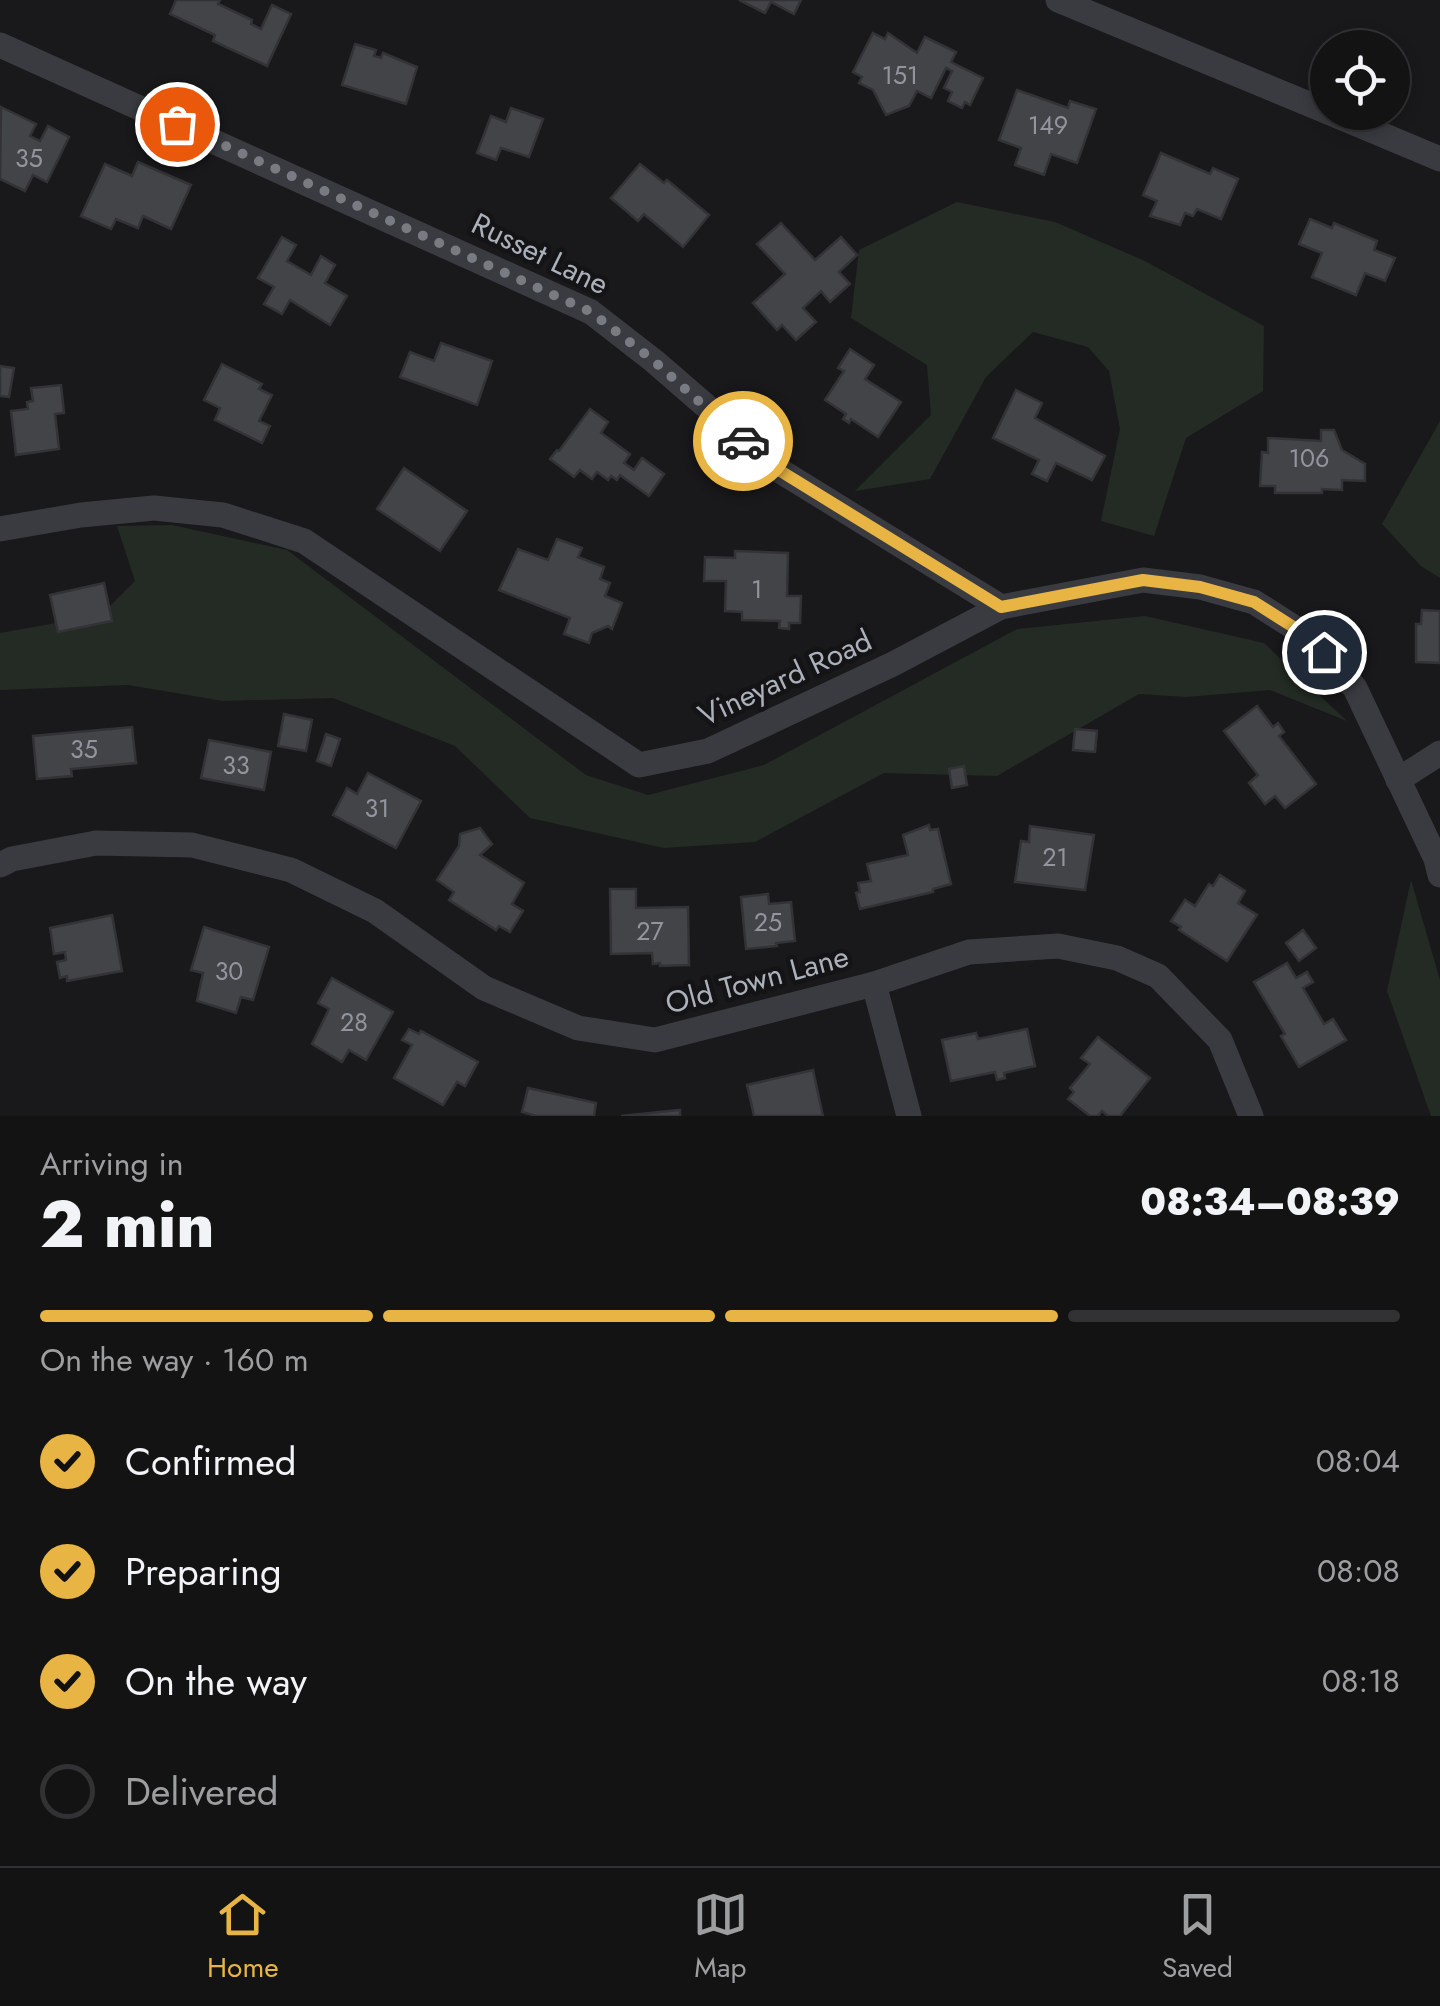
<!DOCTYPE html>
<html lang="en">
<head>
<meta charset="utf-8">
<style>
  :root { --surface:#131314; --page:#202022; --text:#f1f3f6; --muted:#9d9ea0; --line:#323234; --accent:#e8b544 }
  body { margin:0; font-family:Jost,sans-serif; background:var(--page); color:var(--text); height:100vh; display:flex; flex-direction:column; font-size:38px; white-space:nowrap }
  * { box-sizing:border-box; margin:0 }
  p { font-size:32px; color:var(--muted) }
  .icon { flex:none; width:55px; height:55px; fill:none; stroke:currentColor; stroke-width:2; stroke-linecap:round; stroke-linejoin:round }
  .map { position:relative; height:1116px; overflow:hidden }
  .sheet { display:flex; flex-direction:column; background:var(--surface); flex:1 }
  .sheet>* { flex:none }
  .controls { position:absolute; left:1310px; top:30px; display:grid; gap:20px }
  .controls a { display:grid; place-items:center; width:100px; height:100px; border-radius:50%; background:var(--surface); box-shadow:0 5px 15px #0003,0 0 0 2px var(--line); font-size:50px }
  .pin { position:absolute; display:grid; place-items:center; width:85px; height:85px; color:#fff; margin:-42px; border:5px solid #fff; border-radius:50%; box-shadow:0 2px 10px #0007 }
  .courier { position:absolute; display:grid; place-items:center; width:100px; height:100px; margin:-50px; border:8px solid #e8b544; border-radius:50%; background:#fff; color:#222; box-shadow:0 2px 12px #0007 }
  .headline em { font-style:normal; font-weight:800 }
  .headline div { display:flex; flex-direction:column-reverse }
  .headline { display:flex; align-items:center; justify-content:space-between; height:170px; padding:0 40px }
  h1 { font-size:65px; font-weight:800; line-height:75px }
  .bar { display:grid; grid-template-columns:repeat(4,1fr); gap:15px 10px; align-content:center; height:120px; padding:0 40px }
  .bar i { height:12px; border-radius:8px; background:var(--line) }
  .bar .current { background:var(--accent) }
  .bar p { grid-column:span 4 }
  ol { padding:0 40px; list-style:none }
  li { display:flex; align-items:center; gap:30px; height:110px }
  li p { margin-inline-start:auto }
  li .icon { padding:10px; border-radius:50%; background:var(--accent); color:#111; stroke-width:4 }
  li:last-child { color:var(--muted) }
  li i { width:55px; height:55px; border:5px solid var(--line); border-radius:50% }
  .menu { display:flex; justify-content:space-around; align-items:center; height:140px; border-top:2px solid var(--line); background:var(--surface); font-size:28px; color:var(--muted) }
  .menu a { display:grid; justify-items:center; gap:5px }
  .menu .current { color:var(--accent) }
  .map>svg:first-child { display:block }
</style>
</head>
<body>
<div class="map">
<svg width="1440" height="1116" viewBox="0 0 1440 1116">
  <rect width="100%" height="100%" fill="#19191b"/>
  <g fill="#232b24">
    <path d="M 957,202 L 1055,222 L 1145,261 L 1264,326 L 1263,391 L 1186,438 L 1154,536 L 1101,521 L 1120,429 L 1109,371 L 1088,347 L 1033,332 L 986,377 L 930,479 L 855,491 L 931,415 L 927,365 L 851,318 L 859,250 Z"/>
    <path d="M 1440,421 L 1440,578 L 1421,566 L 1382,524 Z"/>
    <path d="M 172,525 L 287,550 L 586,775 L 648,795 L 764,765 L 1017,629 L 1145,616 L 1264,643 L 1347,721 L 1270,690 L 1186,697 L 1139,694 L 997,776 L 884,773 L 755,842 L 664,848 L 530,818 L 455,746 L 333,698 L 223,701 L 128,685 L 0,690 L 0,633 L 101,615 L 135,581 L 117,526 Z"/>
    <path d="M 1411,880 L 1440,980 L 1440,1116 L 1431,1116 L 1387,991 Z"/>
  </g>
  <g fill="#434448" stroke="#333337" stroke-width="2.5">
    <path d="M 176,0 L 220,0 L 218,4 L 252,20 L 251,24 L 261,29 L 272,5 L 291,14 L 267,66 L 213,41 L 215,35 L 170,14 Z"/>
    <path d="M 739,0 L 801,0 L 794,14 L 771,2 L 765,13 Z"/>
    <path d="M 873,33 L 885,39 L 888,33 L 917,53 L 925,37 L 956,52 L 951,62 L 983,78 L 970,105 L 965,102 L 962,108 L 948,101 L 952,92 L 944,88 L 952,71 L 946,68 L 931,98 L 917,91 L 909,106 L 886,115 L 873,90 L 859,83 L 862,77 L 853,72 Z"/>
    <path d="M 355,44 L 376,50 L 374,56 L 381,58 L 383,53 L 417,67 L 406,104 L 342,85 Z"/>
    <path d="M 1017,90 L 1068,108 L 1070,101 L 1096,109 L 1077,163 L 1051,154 L 1044,175 L 1015,165 L 1021,148 L 999,140 Z"/>
    <path d="M 1,107 L 36,124 L 30,136 L 40,141 L 48,126 L 69,137 L 47,182 L 33,175 L 25,191 L 0,179 Z"/>
    <path d="M 511,108 L 543,119 L 529,157 L 501,148 L 496,160 L 477,153 L 491,116 L 506,122 Z"/>
    <path d="M 1161,153 L 1210,174 L 1213,168 L 1238,179 L 1221,219 L 1197,209 L 1193,216 L 1185,213 L 1180,225 L 1150,216 L 1157,201 L 1143,195 Z"/>
    <path d="M 138,162 L 191,185 L 171,229 L 143,216 L 138,228 L 116,219 L 111,229 L 81,216 L 105,164 L 132,176 Z"/>
    <path d="M 640,164 L 664,183 L 667,180 L 709,215 L 683,247 L 644,214 L 638,221 L 611,198 Z"/>
    <path d="M 1310,219 L 1332,228 L 1334,223 L 1377,241 L 1374,250 L 1395,258 L 1385,281 L 1365,273 L 1356,295 L 1312,277 L 1322,253 L 1299,244 Z"/>
    <path d="M 781,223 L 815,260 L 841,237 L 857,255 L 839,272 L 850,284 L 830,302 L 821,291 L 803,308 L 816,322 L 796,340 L 782,325 L 777,330 L 753,303 L 785,274 L 757,244 Z"/>
    <path d="M 282,237 L 296,245 L 287,261 L 311,275 L 321,256 L 335,265 L 325,283 L 347,296 L 330,325 L 290,300 L 282,314 L 264,304 L 274,287 L 258,278 Z"/>
    <path d="M 441,343 L 492,361 L 477,405 L 400,377 L 410,352 L 434,361 Z"/>
    <path d="M 850,349 L 874,365 L 865,379 L 901,402 L 878,437 L 851,419 L 849,423 L 843,419 L 846,414 L 825,400 L 844,371 L 838,368 Z"/>
    <path d="M 222,364 L 262,384 L 259,389 L 272,395 L 259,421 L 270,426 L 262,443 L 215,420 L 220,408 L 204,400 Z"/>
    <path d="M 0,366 L 14,368 L 9,397 L 0,396 Z"/>
    <path d="M 61,385 L 64,413 L 55,414 L 59,449 L 16,455 L 11,411 L 28,409 L 27,402 L 33,401 L 31,388 Z"/>
    <path d="M 1016,390 L 1042,403 L 1035,418 L 1105,456 L 1092,480 L 1056,463 L 1047,481 L 1032,474 L 1039,460 L 993,438 Z"/>
    <path d="M 590,409 L 608,422 L 601,433 L 630,454 L 624,463 L 634,470 L 642,458 L 664,474 L 649,496 L 620,475 L 617,480 L 611,476 L 608,480 L 597,472 L 592,479 L 580,470 L 574,477 L 550,459 L 557,450 L 559,451 Z"/>
    <path d="M 1321,430 L 1334,430 L 1342,450 L 1365,464 L 1365,481 L 1342,480 L 1342,490 L 1322,489 L 1322,493 L 1275,493 L 1275,486 L 1260,486 L 1262,452 L 1268,453 L 1268,438 L 1321,441 Z"/>
    <path d="M 404,468 L 467,511 L 440,551 L 377,509 Z"/>
    <path d="M 557,539 L 582,548 L 578,557 L 604,567 L 600,579 L 610,583 L 605,596 L 622,603 L 612,629 L 608,626 L 592,633 L 589,643 L 564,634 L 570,618 L 499,590 L 518,549 L 548,560 Z"/>
    <path d="M 735,551 L 788,553 L 787,596 L 801,596 L 800,623 L 789,623 L 789,629 L 779,628 L 780,621 L 742,620 L 742,612 L 725,611 L 726,581 L 704,581 L 705,557 L 735,558 Z"/>
    <path d="M 104,583 L 112,621 L 58,632 L 50,595 Z"/>
    <path d="M 1422,610 L 1440,611 L 1440,663 L 1416,662 L 1416,624 L 1421,624 Z"/>
    <path d="M 1257,706 L 1273,727 L 1278,723 L 1284,732 L 1279,736 L 1316,784 L 1285,808 L 1275,796 L 1265,804 L 1249,783 L 1258,775 L 1224,731 Z"/>
    <path d="M 284,714 L 312,720 L 306,751 L 278,746 Z"/>
    <path d="M 132,727 L 136,763 L 71,769 L 72,776 L 37,779 L 33,736 Z"/>
    <path d="M 1075,729 L 1097,731 L 1095,752 L 1073,750 Z"/>
    <path d="M 326,734 L 340,739 L 331,766 L 317,761 Z"/>
    <path d="M 209,740 L 271,752 L 264,790 L 201,778 Z"/>
    <path d="M 964,766 L 967,785 L 952,788 L 949,769 Z"/>
    <path d="M 368,773 L 421,801 L 396,848 L 333,815 L 347,788 L 357,794 Z"/>
    <path d="M 929,825 L 930,830 L 938,829 L 951,884 L 933,889 L 933,892 L 860,909 L 856,893 L 860,892 L 858,883 L 871,881 L 867,864 L 908,855 L 903,835 Z"/>
    <path d="M 1030,826 L 1094,835 L 1085,890 L 1015,882 L 1021,841 L 1029,842 Z"/>
    <path d="M 480,828 L 492,844 L 480,855 L 524,883 L 512,904 L 523,911 L 510,932 L 499,926 L 496,930 L 449,900 L 454,892 L 437,880 L 459,846 L 460,834 Z"/>
    <path d="M 1220,875 L 1245,891 L 1238,903 L 1257,915 L 1227,961 L 1179,930 L 1181,927 L 1171,921 L 1185,900 L 1195,906 L 1209,884 L 1213,886 Z"/>
    <path d="M 610,889 L 636,889 L 636,908 L 688,907 L 689,965 L 660,966 L 660,963 L 653,964 L 652,953 L 611,954 Z"/>
    <path d="M 768,894 L 769,904 L 791,902 L 795,941 L 776,943 L 777,946 L 746,949 L 741,897 Z"/>
    <path d="M 112,915 L 122,971 L 67,981 L 67,976 L 60,978 L 57,962 L 66,960 L 65,952 L 54,954 L 50,928 Z"/>
    <path d="M 204,927 L 269,947 L 253,1000 L 241,997 L 236,1013 L 197,1001 L 203,973 L 191,970 Z"/>
    <path d="M 1303,930 L 1316,948 L 1299,961 L 1286,943 Z"/>
    <path d="M 1287,963 L 1296,978 L 1307,972 L 1313,982 L 1303,988 L 1324,1024 L 1333,1019 L 1346,1040 L 1299,1067 L 1281,1036 L 1285,1034 L 1254,982 Z"/>
    <path d="M 332,978 L 393,1012 L 366,1060 L 349,1050 L 342,1062 L 312,1044 L 329,1009 L 318,1003 Z"/>
    <path d="M 409,1029 L 419,1034 L 421,1031 L 478,1062 L 465,1086 L 457,1082 L 443,1105 L 394,1078 L 412,1045 L 402,1040 Z"/>
    <path d="M 1027,1029 L 1035,1066 L 1004,1073 L 1005,1078 L 997,1080 L 995,1072 L 951,1081 L 942,1040 L 976,1033 L 978,1039 Z"/>
    <path d="M 1098,1037 L 1150,1078 L 1120,1116 L 1108,1116 L 1102,1111 L 1098,1116 L 1090,1116 L 1068,1099 L 1074,1092 L 1070,1088 L 1090,1064 L 1081,1058 Z"/>
    <path d="M 813,1070 L 823,1116 L 754,1116 L 747,1085 Z"/>
    <path d="M 528,1088 L 596,1103 L 594,1116 L 536,1116 L 522,1112 Z"/>
    <path d="M 680,1110 L 680,1116 L 621,1116 Z"/>
  </g>
  <g fill="none" stroke-linecap="round" stroke-linejoin="round">
    <g stroke="#3a3b40" stroke-width="25">
      <path d="M 1058,0 L 1328,112"/>
      <path d="M 0,45 L 591,312 L 654,361 L 782,472 L 1001,607"/>
      <path d="M 1328,112 L 1440,159"/>
      <path d="M 0,529 L 81,515 L 154,508 L 223,515 L 304,541 L 639,765 L 708,751 L 893,664 L 1001,607 L 1143,580 L 1200,587 L 1254,602 L 1295,628 L 1324,653 L 1355,688 L 1436,859 L 1440,875"/>
      <path d="M 1398,780 L 1440,753"/>
      <path d="M 0,865 L 12,859 L 96,843 L 192,845 L 291,870 L 375,911 L 484,988 L 578,1028 L 655,1040 L 874,984 L 969,952 L 1058,946 L 1117,958 L 1158,976 L 1220,1040 L 1251,1116"/>
      <path d="M 874,984 L 909,1116"/>
    </g>
  </g>
  <g fill="none" stroke-linecap="round" stroke-linejoin="round">
    <path stroke="#797b82" stroke-width="10" stroke-dasharray="0 18" d="M 177,124 L 591,312 L 654,361 L 743,441"/>
    <path stroke="#e8b544" stroke-width="12" d="M 743,441 L 782,472 L 1001,607 L 1143,580 L 1200,587 L 1254,602 L 1295,628 L 1324,652"/>
  </g>
  <g text-anchor="middle" stroke-width="9" stroke-linejoin="round" paint-order="stroke">
    <g font-size="25" fill="#92959e">
      <text x="900" y="84">151</text>
      <text x="1048" y="134">149</text>
      <text x="29" y="167">35</text>
      <text x="1309" y="467">106</text>
      <text x="757" y="598">1</text>
      <text x="84" y="758">35</text>
      <text x="236" y="774">33</text>
      <text x="377" y="817">31</text>
      <text x="1055" y="866">21</text>
      <text x="768" y="931">25</text>
      <text x="650" y="940">27</text>
      <text x="229" y="980">30</text>
      <text x="354" y="1031">28</text>
    </g>
    <g font-size="30" fill="#acb0ba" stroke="#141416">
      <text transform="translate(540 254) rotate(26)" y="10">Russet Lane</text>
      <text transform="translate(785 678) rotate(-25)" y="10">Vineyard Road</text>
      <text transform="translate(757 980) rotate(-15)" y="10">Old Town Lane</text>
    </g>
  </g>
</svg>
<div class="controls">
<a><svg class="icon" aria-label="locate" viewBox="0 0 24 24"><circle cx="12" cy="12" r="6"/><path d="M12 2v4M12 18v4M2 12h4M18 12h4"/></svg></a>
</div>
<div class="pin" style="left:177px;top:124px;background:#ea580c"><svg class="icon" aria-label="bag" viewBox="0 0 24 24"><path d="M5 8h14l-1 12H6zM9 8a3 3 0 0 1 6 0"/></svg></div>
<div class="pin" style="left:1324px;top:652px;background:#1f2937"><svg class="icon" aria-label="home" viewBox="0 0 24 24"><path d="M3 11l9-7 9 7M6 9v11h12V9"/></svg></div>
<div class="courier" style="left:743px;top:441px"><svg class="icon" aria-label="car" viewBox="0 0 24 24"><path d="M5 17H2v-5l4-1 3-4h7l3 4 3 1v5h-3M9 17h6M6 11h13"/><circle cx="7" cy="17" r="2"/><circle cx="17" cy="17" r="2"/></svg></div>
</div>
<section class="sheet">
<div class="headline"><div><h1>2 min</h1><p>Arriving in</p></div><em>08:34–08:39</em></div>
<div class="bar"><i class="current"></i><i class="current"></i><i class="current"></i><i></i><p>On the way · 160 m</p></div>
<ol>
<li><svg class="icon" aria-label="check" viewBox="0 0 24 24"><path d="M5 12l5 5 9-10"/></svg>Confirmed<p>08:04</p></li>
<li><svg class="icon" aria-label="check" viewBox="0 0 24 24"><path d="M5 12l5 5 9-10"/></svg>Preparing<p>08:08</p></li>
<li><svg class="icon" aria-label="check" viewBox="0 0 24 24"><path d="M5 12l5 5 9-10"/></svg>On the way<p>08:18</p></li>
<li><i></i>Delivered</li>
</ol>
</section>
<nav class="menu">
<a class="current"><svg class="icon" aria-label="home" viewBox="0 0 24 24"><path d="M3 11l9-7 9 7M6 9v11h12V9"/></svg>Home</a>
<a><svg class="icon" aria-label="map" viewBox="0 0 24 24"><path d="M3 6l6-2 6 2 6-2v14l-6 2-6-2-6 2zM9 4v14M15 6v14"/></svg>Map</a>
<a><svg class="icon" aria-label="saved" viewBox="0 0 24 24"><path d="M7 4h10v16l-5-4-5 4z"/></svg>Saved</a>
</nav>
</body>
</html>
